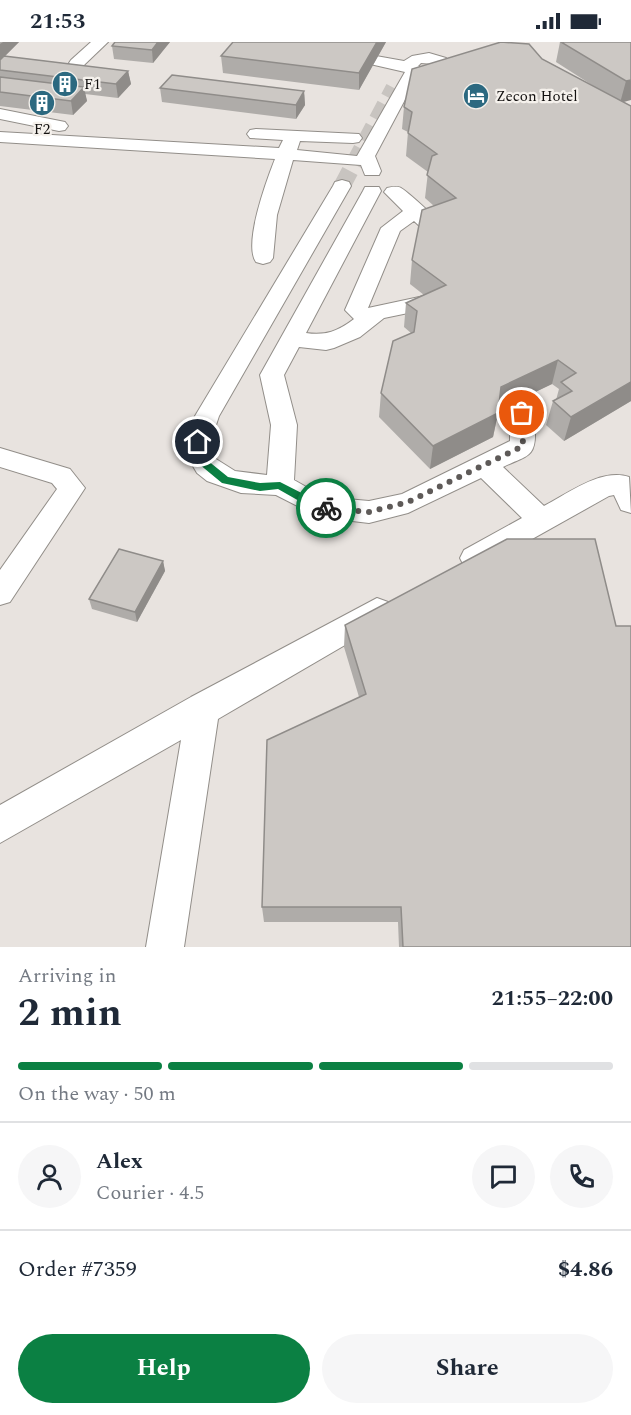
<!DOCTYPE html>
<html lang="en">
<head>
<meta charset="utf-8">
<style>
  :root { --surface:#fff; --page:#f6f6f7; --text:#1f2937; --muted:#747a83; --line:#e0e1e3; --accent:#0b8043 }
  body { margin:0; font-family:Spectral,serif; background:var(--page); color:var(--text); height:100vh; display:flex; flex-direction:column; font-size:22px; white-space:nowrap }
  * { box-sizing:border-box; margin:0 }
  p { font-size:20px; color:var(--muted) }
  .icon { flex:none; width:33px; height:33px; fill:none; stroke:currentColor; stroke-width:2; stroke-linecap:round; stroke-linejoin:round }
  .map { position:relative; height:905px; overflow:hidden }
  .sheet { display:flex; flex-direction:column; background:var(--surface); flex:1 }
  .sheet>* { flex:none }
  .pin { position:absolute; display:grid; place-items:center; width:51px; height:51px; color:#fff; margin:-26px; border:3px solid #fff; border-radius:50%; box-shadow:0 2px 6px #0007 }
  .courier { position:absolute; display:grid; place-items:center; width:60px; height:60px; margin:-30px; border:4px solid #0b8043; border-radius:50%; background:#fff; color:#222; box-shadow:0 2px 8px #0007 }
  .overview em { font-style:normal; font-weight:700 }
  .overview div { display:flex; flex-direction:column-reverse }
  .overview { display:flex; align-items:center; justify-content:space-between; height:102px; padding:0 18px }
  h1 { font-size:39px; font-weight:700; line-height:45px }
  .bar { display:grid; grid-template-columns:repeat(4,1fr); gap:9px 6px; align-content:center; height:72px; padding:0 18px }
  .bar i { height:8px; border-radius:4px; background:var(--line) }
  .bar .on { background:var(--accent) }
  .bar p { grid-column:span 4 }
  .line { display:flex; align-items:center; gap:15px; padding:0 18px; border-top:2px solid var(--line) }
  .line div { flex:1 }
  .round { display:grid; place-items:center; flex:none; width:63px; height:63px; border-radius:32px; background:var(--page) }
  .action { display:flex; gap:12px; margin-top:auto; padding:12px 18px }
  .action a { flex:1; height:69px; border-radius:36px; background:var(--accent); color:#fff; font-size:24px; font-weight:700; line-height:69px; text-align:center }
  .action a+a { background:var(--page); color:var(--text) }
  .status { display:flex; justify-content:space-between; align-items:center; height:42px; padding:0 30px; background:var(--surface); direction:ltr }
  .status svg { height:16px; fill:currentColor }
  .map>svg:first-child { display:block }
</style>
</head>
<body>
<div class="status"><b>21:53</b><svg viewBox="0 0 49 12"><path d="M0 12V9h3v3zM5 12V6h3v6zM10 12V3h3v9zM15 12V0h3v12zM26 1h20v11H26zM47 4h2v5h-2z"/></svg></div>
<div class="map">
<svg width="631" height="905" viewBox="0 0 631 905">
  <rect width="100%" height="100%" fill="#e8e3df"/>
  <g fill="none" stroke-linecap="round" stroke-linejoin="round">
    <path stroke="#c8c4c0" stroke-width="17" stroke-dasharray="17 8" stroke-linecap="butt" d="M 342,144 L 394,46"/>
    <g stroke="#928e89" stroke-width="2">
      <g id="minor">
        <path d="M 91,0 L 108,0 L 83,24 L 71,24 L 69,21 L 71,18 Z"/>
        <path d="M 429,11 L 446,16 L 453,27 C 444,37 430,39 417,35 L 375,114 L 381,129 L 379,133 L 365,133 L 361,123 L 293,118 L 277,173 L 273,216 L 270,220 L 263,222 L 256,220 C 243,202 267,137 275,117 L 0,100 L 0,90 L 279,106 L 283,98 L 250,96 L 247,92 L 250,88 L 256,87 L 359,92 L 362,96 L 359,100 L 353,101 L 300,99 L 297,108 L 357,114 L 405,30 L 370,22 L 368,19 L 370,16 L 376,14 L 404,19 L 412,14 ZM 421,21 L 434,22 L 436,26 L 428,28 L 418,24 Z"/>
        <path d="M 0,67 L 65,80 L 68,84 L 65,88 L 59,89 L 0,77 Z"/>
        <path d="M 342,138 L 349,140 L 351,144 L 219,374 L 211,398 L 216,417 L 235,429 L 267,433 L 271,383 L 260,333 L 363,149 L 365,145 L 379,145 L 381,149 L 306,291 C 326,294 338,289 354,277 L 345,268 L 381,186 L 403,169 L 384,150 L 387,146 C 392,145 397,144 401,146 C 410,151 450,189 456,198 L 453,202 L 439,202 L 414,179 L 400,189 L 368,266 L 424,254 L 428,246 L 436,244 L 444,246 L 447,251 L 442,264 L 384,276 L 360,295 L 334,306 L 326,308 L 299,305 L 284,333 L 297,383 L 294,438 L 324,455 L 369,459 L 402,452 L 510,399 L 510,371 L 513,365 L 522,362 L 531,365 C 535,373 535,380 535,389 C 536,417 525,414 503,425 L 544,464 C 569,451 601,426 629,435 L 631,471 L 621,468 L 614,453 L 609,454 L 484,524 L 474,527 L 464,524 L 460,516 L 464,508 L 522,476 L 481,436 L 408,471 L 369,481 L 319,475 L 276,453 L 241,451 L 207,439 L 197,431 L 187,414 L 185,398 L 195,374 L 333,144 L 335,140 Z"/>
        <path d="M 0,406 L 70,427 L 85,446 L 10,560 L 0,563 L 0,528 L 57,447 L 52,441 L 0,425 Z"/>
        <path d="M 377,556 L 388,560 L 392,569 L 388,578 L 218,677 L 184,905 L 146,905 L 181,698 L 0,801 L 0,763 L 191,655 Z"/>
      </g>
    </g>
    <use href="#minor" fill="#fff" fill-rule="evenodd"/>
  </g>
  <g fill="#afaca9">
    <path d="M 0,0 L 19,0 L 5,14 L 128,29 L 131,42 L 118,56 L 85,52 L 87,59 L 73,73 L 0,64 Z"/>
    <path d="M 170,0 L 153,21 L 114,17 L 112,4 Z"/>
    <path d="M 233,0 L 386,0 L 359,48 L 223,31 L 221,14 Z"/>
    <path d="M 560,0 L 631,0 L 624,60 L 631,64 L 631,359 L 564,399 L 546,383 L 553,359 L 556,358 L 559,347 L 552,342 L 499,367 L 493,395 L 430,427 L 379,375 L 381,351 L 411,291 L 404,285 L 406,261 L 424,253 L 410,242 L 412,218 L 434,164 L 425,156 L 428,130 L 406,114 L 408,90 L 402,87 L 404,65 L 542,17 L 595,45 L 556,20 Z"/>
    <path d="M 160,46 L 304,49 L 305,63 L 296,77 L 162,60 Z"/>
    <path d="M 163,519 L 165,529 L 137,580 L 92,567 L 89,557 Z"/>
    <path d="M 345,583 L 631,905 L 399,905 L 398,880 L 264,880 L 262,865 L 359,655 L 344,605 Z"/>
  </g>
  <g fill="#8f8c89">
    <path d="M 3,0 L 19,0 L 0,19 L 0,2 Z"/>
    <path d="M 158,0 L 170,0 L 153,21 L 152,8 Z"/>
    <path d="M 377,0 L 386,0 L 359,48 L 359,31 Z"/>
    <path d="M 128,29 L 131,42 L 118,56 L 116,42 Z"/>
    <path d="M 631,38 L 631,58 L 620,61 L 626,39 Z"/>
    <path d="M 84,45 L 87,59 L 73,73 L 71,59 Z"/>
    <path d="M 304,49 L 305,63 L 296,77 L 296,63 Z"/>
    <path d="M 558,318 L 552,342 L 496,369 L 501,345 Z"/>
    <path d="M 631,340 L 631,359 L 564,399 L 571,375 Z"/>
    <path d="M 498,371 L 493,395 L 430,427 L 433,404 Z"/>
    <path d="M 163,519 L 165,529 L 137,580 L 135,570 Z"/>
  </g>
  <g fill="#ccc8c4" stroke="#8f8c89" stroke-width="1.5">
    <path d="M 115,0 L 158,0 L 152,8 L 112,4 Z"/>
    <path d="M 233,0 L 377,0 L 359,31 L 221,14 Z"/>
    <path d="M 501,0 L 529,2 L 542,17 L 631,64 L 631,340 L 571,375 L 553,359 L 572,349 L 561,340 L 576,331 L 558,318 L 501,345 L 498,371 L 433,404 L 381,351 L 393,299 L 414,290 L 417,269 L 406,261 L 446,243 L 412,218 L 422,168 L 456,156 L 427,133 L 432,114 L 437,112 L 408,91 L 412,70 L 404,65 L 412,27 Z"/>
    <path d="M 561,0 L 631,0 L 631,38 L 626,39 Z"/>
    <path d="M 4,14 L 128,29 L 116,42 L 0,28 L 0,18 Z"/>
    <path d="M 172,33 L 304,49 L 296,63 L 160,46 Z"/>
    <path d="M 0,35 L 84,45 L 71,59 L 0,50 Z"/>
    <path d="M 507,497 L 595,497 L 616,584 L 631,584 L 631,905 L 403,905 L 401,865 L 262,865 L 267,698 L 366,652 L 345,583 Z"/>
    <path d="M 119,507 L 163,519 L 135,570 L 89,557 Z"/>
  </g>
  <path fill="#0b8043" d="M 198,397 L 202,400 L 207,418 L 228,435 L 260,441 L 280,440 L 331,466 L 326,469 L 315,468 L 278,447 L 260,449 L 222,441 L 199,422 L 193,400 Z"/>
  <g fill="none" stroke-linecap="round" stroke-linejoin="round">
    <path stroke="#5e5a58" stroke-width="6" stroke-dasharray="0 10.8" d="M 326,466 L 369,470 L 408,460 L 523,404 L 522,371"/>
  </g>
  <defs>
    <g id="building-disc" transform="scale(1.35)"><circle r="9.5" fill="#2c6980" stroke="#f5f1ec"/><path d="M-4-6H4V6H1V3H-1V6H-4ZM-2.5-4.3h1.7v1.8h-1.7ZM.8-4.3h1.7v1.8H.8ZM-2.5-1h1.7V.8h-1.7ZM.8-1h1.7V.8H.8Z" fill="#fff"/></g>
    <g id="hotel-disc" transform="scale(1.35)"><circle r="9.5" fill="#2c6980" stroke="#f5f1ec"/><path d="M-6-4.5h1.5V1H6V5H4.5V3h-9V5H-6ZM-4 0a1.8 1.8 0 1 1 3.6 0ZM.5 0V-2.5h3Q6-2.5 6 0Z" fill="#fff"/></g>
  </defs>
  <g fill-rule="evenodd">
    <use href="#building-disc" x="65" y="42"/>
    <use href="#hotel-disc" x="476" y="54"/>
    <use href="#building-disc" x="42" y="61"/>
  </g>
  <g text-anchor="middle" stroke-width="4.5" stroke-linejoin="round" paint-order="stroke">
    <g font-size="15" fill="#131110" stroke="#f5f1ec" text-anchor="start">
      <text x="84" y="47">F1</text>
      <text x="496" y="59">Zecon Hotel</text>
      <text x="42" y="92" text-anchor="middle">F2</text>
    </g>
  </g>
</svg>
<div class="pin" style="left:522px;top:371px;background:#ea580c"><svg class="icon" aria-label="bag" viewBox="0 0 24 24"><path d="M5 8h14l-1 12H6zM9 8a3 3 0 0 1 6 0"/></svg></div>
<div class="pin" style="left:198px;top:400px;background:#1f2937"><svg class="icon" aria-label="home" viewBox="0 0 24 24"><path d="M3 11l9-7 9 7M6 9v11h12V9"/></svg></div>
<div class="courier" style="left:326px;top:466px"><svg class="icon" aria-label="bike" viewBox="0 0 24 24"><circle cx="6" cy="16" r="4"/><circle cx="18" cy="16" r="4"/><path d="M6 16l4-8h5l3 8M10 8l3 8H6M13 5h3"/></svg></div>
</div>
<section class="sheet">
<div class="overview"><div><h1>2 min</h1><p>Arriving in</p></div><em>21:55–22:00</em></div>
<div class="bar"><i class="on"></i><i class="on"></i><i class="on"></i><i></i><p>On the way · 50 m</p></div>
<div class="line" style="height:108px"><a class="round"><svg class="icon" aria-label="person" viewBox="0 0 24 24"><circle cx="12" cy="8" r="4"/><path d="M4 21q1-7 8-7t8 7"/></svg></a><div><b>Alex</b><p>Courier · 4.5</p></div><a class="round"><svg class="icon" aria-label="chat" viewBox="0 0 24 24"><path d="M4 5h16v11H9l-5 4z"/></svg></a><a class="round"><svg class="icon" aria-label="phone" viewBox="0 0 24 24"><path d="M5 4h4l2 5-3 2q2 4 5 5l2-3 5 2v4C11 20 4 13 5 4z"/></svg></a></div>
<div class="line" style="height:78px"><div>Order #7359</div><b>$4.86</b></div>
<div class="action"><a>Help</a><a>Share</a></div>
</section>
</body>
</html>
